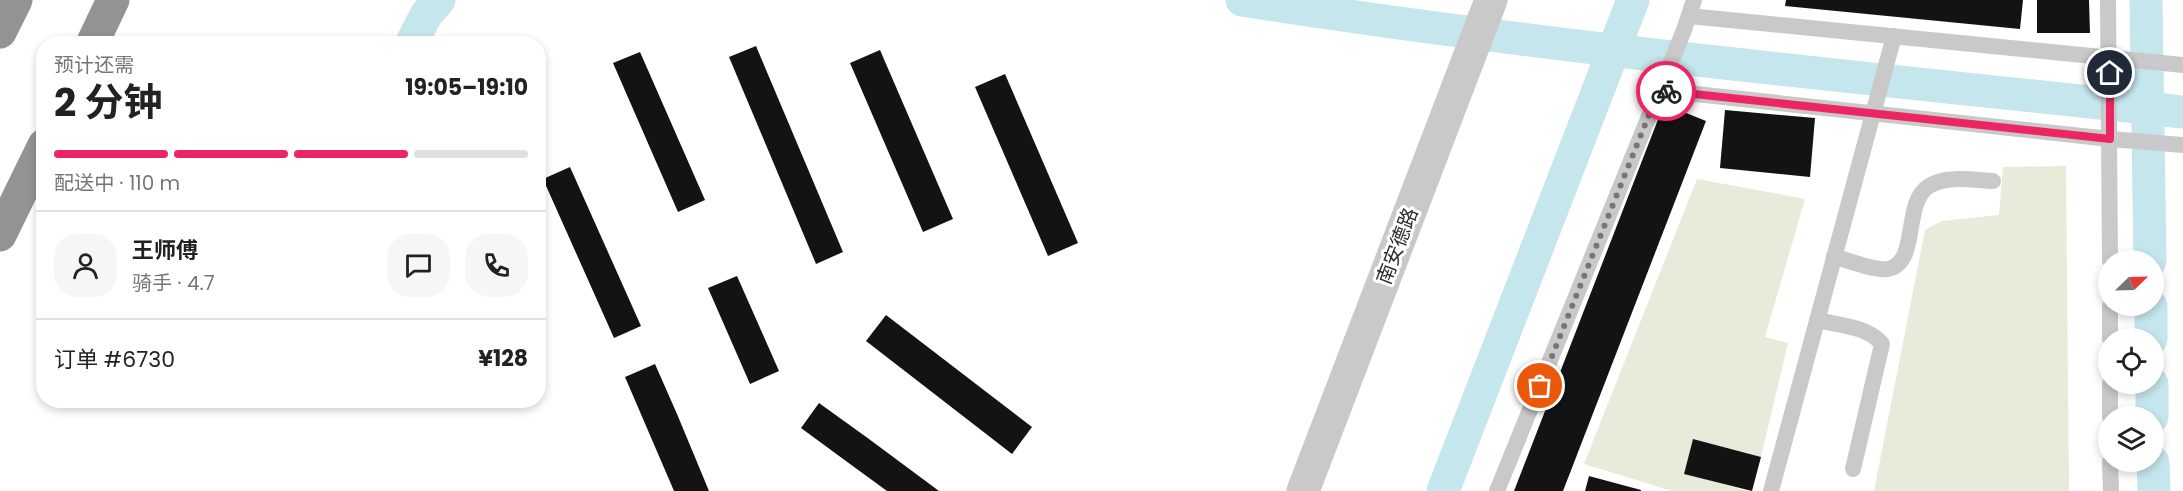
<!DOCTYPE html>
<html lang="zh">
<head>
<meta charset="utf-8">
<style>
  :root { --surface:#fff; --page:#f6f6f6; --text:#222; --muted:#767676; --line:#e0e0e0; --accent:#ec2662 }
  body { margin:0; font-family:Poppins,"Noto Sans SC",sans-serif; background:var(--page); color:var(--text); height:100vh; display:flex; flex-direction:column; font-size:22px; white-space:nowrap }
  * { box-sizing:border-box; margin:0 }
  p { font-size:20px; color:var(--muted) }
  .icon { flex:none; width:33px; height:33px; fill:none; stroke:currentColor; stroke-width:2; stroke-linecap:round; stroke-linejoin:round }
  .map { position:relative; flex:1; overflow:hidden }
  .details { position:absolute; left:36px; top:36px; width:510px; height:372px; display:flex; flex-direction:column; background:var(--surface); border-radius:24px; box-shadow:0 3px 9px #0003 }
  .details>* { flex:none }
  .needle { width:39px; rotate:67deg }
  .controls { position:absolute; left:2098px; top:250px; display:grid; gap:12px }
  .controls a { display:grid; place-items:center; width:66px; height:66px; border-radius:50%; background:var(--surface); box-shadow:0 3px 9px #0003; font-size:30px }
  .pin { position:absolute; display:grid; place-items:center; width:51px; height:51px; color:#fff; margin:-26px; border:3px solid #fff; border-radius:50%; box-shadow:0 2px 6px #0007 }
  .courier { position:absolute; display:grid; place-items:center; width:60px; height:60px; margin:-30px; border:4px solid #ec2662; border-radius:50%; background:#fff; color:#222; box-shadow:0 2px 8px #0007 }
  .overview em { font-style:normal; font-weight:700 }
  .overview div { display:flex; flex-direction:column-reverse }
  .overview { display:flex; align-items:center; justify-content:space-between; height:102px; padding:0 18px }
  h1 { font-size:39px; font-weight:700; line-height:45px }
  .bar { display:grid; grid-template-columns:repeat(4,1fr); gap:9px 6px; align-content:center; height:72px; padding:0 18px }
  .bar i { height:8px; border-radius:4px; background:var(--line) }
  .bar .selected { background:var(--accent) }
  .bar p { grid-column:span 4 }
  .line { display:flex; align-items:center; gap:15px; padding:0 18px; border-top:2px solid var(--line) }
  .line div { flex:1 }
  .round { display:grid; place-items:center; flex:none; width:63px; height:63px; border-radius:24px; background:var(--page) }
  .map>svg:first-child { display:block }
</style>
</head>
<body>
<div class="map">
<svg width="2183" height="491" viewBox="0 0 2183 491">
  <rect width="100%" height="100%" fill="#fff"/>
  <g fill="#e7ebd9">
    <path d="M 2066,166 L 2069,491 L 1874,491 L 1925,230 L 1942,221 L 1999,215 L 2003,167 Z"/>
    <path d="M 1697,179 L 1805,199 L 1765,337 L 1788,343 L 1761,457 L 1693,439 L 1684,473 L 1748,491 L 1672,491 L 1584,464 Z"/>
  </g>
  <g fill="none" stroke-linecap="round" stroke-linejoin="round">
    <g stroke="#c4e6ec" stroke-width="33">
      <path d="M 1242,0 C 1554,49 1869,78 2183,112"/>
      <path d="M 2146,0 L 2150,261"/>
      <path d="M 411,44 L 426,15 L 439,0"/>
      <path d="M 2151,306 L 2151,339"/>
      <path d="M 2152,384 L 2152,417"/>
      <path d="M 2153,462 L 2154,491"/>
      <path d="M 1443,491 L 1633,0"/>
    </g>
  </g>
  <g fill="#131313">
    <path d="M 1786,0 L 2023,0 L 2020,29 L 1785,6 Z"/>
    <path d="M 2037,0 L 2089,0 L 2090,33 L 2037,33 Z"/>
    <path d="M 756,46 L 843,252 L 816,264 L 729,57 Z"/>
    <path d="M 880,50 L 953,219 L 923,232 L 850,63 Z"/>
    <path d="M 640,52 L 705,200 L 678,212 L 613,63 Z"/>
    <path d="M 1005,74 L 1078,243 L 1048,256 L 975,87 Z"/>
    <path d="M 1664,104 L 1706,121 L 1667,222 L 1563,491 L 1514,491 Z"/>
    <path d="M 1725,110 L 1815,118 L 1810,177 L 1720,168 Z"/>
    <path d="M 570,167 L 641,326 L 614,338 L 543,179 Z"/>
    <path d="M 737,276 L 779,371 L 750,384 L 708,288 Z"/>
    <path d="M 886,315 L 1032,427 L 1012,454 L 866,341 Z"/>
    <path d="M 655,364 L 677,414 L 709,491 L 674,491 L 625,377 Z"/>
    <path d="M 819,403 L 869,439 L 939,491 L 887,491 L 850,464 L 801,428 Z"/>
    <path d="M 1693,439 L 1761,457 L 1752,491 L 1684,474 Z"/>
    <path d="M 1589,476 L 1641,490 L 1641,491 L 1585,491 Z"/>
  </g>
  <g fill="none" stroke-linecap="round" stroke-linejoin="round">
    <g stroke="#c9c9c9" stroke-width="16">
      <path d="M 2108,0 L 2110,261"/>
      <path d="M 1689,16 L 2183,65"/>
      <path d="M 1659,90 L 2110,139 L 2183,145"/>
      <path d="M 1834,256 C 1846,260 1876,271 1888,269 C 1920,262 1902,203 1929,186 C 1946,175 1974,180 1993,181"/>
      <path d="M 2110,306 L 2110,339"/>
      <path d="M 1817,320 C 1837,325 1868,326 1882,344 L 1853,469"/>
      <path d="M 2110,384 L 2110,417"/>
      <path d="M 2110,462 L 2111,491"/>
      <path d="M 1497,491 L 1684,30 L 1694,0"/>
      <path d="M 1771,491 L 1894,36"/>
    </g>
    <path stroke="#c9c9c9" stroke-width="33" d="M 1303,491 L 1491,0"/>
    <g stroke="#939393" stroke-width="33">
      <path d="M 0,32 L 16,0"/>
      <path d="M 92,44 L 113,0"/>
      <path d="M 0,235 L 44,145"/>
    </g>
  </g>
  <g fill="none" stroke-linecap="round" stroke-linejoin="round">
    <path stroke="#767676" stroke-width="6" stroke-dasharray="0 10.8" d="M 1540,386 L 1659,90 L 1666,91"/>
    <path stroke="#ec2662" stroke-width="8" d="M 1666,91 L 2110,139 L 2110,73"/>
  </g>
  <g text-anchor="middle" stroke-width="6" stroke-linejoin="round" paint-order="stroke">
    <g font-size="20" fill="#2c2c2c" stroke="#fff">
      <text transform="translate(1397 246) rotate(-69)" y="7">南安德路</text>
    </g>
  </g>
</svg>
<div class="controls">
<a><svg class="needle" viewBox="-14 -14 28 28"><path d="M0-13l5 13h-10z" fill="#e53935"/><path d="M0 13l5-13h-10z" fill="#767676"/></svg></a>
<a><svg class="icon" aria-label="locate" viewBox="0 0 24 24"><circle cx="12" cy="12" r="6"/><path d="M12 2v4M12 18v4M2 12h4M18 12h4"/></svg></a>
<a><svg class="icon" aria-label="layers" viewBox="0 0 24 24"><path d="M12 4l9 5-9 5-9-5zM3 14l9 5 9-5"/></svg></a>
</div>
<div class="pin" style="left:1540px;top:386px;background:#ea580c"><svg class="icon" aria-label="bag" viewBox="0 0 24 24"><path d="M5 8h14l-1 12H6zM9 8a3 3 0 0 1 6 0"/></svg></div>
<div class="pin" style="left:2110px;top:73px;background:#1f2937"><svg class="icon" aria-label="home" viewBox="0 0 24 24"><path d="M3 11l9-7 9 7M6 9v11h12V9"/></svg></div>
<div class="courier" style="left:1666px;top:91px"><svg class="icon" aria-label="bike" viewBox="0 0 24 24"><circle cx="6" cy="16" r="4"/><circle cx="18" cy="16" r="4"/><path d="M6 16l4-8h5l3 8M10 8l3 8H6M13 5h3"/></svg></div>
<section class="details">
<div class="overview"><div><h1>2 分钟</h1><p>预计还需</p></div><em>19:05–19:10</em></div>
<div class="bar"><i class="selected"></i><i class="selected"></i><i class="selected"></i><i></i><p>配送中 · 110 m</p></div>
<div class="line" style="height:108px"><a class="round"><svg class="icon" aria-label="person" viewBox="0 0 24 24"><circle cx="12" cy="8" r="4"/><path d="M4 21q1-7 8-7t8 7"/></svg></a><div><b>王师傅</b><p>骑手 · 4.7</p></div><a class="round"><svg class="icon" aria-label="chat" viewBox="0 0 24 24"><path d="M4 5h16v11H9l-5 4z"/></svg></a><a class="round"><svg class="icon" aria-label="phone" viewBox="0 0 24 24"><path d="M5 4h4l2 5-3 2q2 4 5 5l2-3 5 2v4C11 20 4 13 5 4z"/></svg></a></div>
<div class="line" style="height:78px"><div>订单 #6730</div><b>¥128</b></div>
</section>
</div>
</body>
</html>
